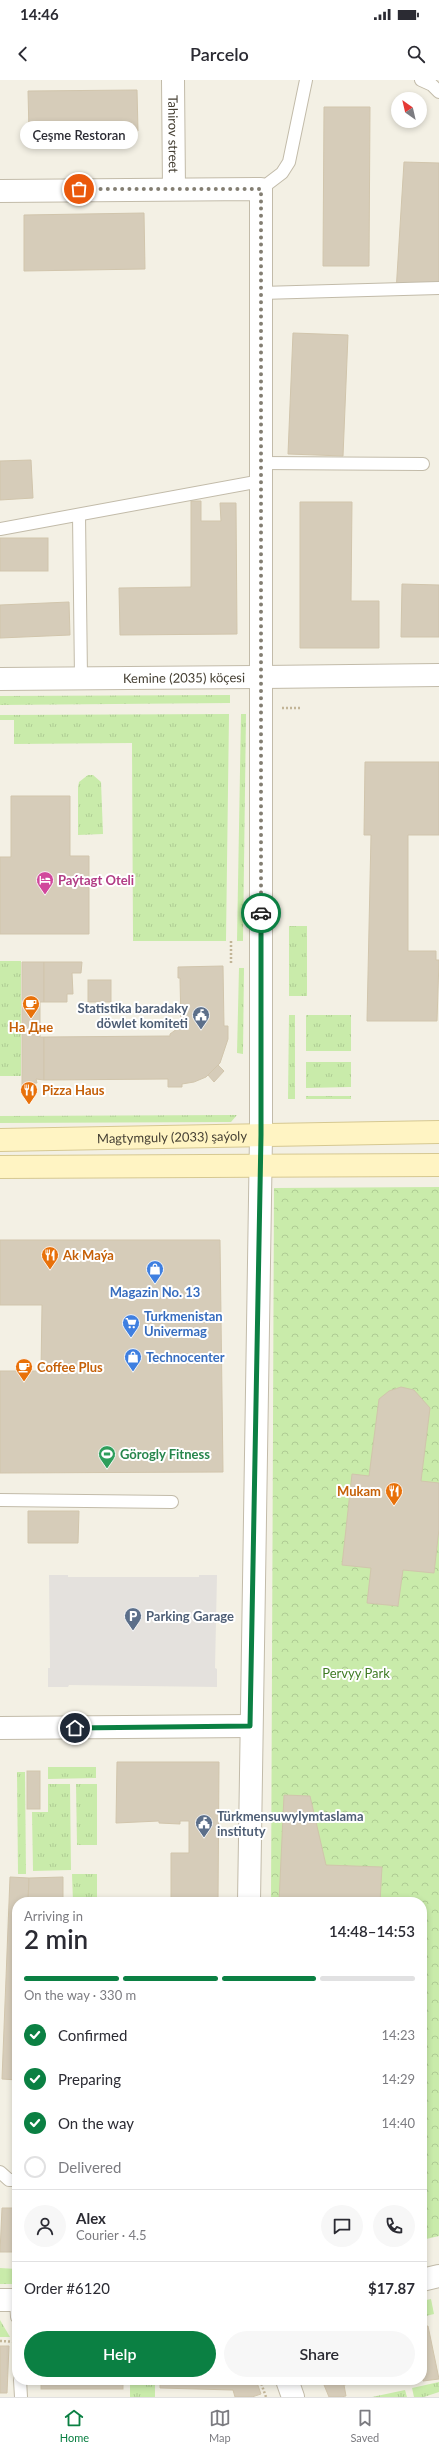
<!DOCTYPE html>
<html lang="en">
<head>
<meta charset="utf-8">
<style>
  :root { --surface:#fff; --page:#f7f7f7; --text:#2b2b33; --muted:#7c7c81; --line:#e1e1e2; --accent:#0b8043 }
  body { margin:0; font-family:Lato,sans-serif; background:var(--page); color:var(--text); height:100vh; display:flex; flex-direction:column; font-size:15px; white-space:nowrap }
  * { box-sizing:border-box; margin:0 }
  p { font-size:13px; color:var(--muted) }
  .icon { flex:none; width:22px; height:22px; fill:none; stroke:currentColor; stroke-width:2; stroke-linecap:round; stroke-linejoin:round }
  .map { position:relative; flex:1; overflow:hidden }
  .panel { position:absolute; left:12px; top:1817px; width:415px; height:488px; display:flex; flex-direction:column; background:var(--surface); border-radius:16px; box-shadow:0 2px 6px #0003 }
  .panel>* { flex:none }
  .needle { width:26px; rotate:326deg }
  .tools { position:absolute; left:391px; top:12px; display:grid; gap:8px }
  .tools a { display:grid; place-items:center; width:36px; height:36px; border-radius:50%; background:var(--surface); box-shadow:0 2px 6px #0003; font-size:20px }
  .pin { position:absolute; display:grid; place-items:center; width:34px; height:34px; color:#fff; margin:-17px; border:2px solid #fff; border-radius:50%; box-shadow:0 1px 4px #0007 }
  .courier { position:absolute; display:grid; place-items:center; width:40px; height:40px; margin:-20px; border:3px solid #0b8043; border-radius:50%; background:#fff; color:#222; box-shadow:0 1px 5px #0007 }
  .bubble { position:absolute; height:28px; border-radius:14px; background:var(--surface); box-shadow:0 2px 6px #0003; font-size:13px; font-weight:600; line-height:28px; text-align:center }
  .head em { font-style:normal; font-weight:600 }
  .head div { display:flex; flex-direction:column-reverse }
  .head { display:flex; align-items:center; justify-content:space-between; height:68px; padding:0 12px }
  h1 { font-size:26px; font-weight:600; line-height:30px }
  .bar { display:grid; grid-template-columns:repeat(4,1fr); gap:6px 4px; align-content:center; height:48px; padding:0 12px }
  .bar i { height:5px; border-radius:3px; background:var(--line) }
  .bar .selected { background:var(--accent) }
  .bar p { grid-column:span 4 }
  .line { display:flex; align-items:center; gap:10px; padding:0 12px; border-top:1px solid var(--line) }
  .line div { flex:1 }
  .round { display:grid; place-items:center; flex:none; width:42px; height:42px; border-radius:21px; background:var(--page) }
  ol { padding:0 12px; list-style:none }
  li { display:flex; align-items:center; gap:12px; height:44px }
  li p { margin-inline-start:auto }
  li .icon { padding:4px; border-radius:50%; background:var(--accent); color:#fff; stroke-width:4 }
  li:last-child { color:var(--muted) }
  li i { width:22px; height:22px; border:2px solid var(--line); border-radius:50% }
  .cta { display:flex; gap:8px; margin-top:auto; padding:8px 12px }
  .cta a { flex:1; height:46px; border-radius:24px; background:var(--accent); color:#fff; font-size:16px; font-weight:600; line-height:46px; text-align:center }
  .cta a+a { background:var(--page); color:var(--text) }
  .status { display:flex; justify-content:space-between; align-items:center; height:28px; padding:0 20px; background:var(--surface); direction:ltr }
  .status svg { height:11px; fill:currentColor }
  header { display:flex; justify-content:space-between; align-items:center; height:52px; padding:0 12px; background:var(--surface); font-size:18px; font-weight:600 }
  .dock { display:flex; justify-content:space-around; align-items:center; height:56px; border-top:1px solid var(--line); background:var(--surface); font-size:11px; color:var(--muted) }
  .dock a { display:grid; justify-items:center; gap:2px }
  .dock .selected { color:var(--accent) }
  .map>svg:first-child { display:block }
</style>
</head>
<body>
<div class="status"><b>14:46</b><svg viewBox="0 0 49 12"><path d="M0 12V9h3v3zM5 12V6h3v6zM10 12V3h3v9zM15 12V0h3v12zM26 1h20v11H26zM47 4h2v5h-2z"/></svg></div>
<header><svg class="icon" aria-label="back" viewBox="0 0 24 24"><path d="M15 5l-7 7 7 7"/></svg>Parcelo<svg class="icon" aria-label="search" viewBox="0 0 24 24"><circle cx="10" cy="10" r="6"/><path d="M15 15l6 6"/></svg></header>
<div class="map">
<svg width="439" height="2317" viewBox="0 0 439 2317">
  <defs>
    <pattern id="grass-tufts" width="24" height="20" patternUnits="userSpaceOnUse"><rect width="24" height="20" fill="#c9ebaa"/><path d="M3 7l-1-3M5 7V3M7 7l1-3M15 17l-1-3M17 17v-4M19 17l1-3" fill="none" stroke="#aecb93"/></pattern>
    <pattern id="forest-crowns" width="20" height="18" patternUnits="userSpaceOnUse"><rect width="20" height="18" fill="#c9ebaa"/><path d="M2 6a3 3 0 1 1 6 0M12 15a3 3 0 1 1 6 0" fill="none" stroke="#aecb93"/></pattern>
  </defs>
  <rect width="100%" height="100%" fill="#f3f0e4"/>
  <g fill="url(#grass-tufts)">
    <path d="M 230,615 L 230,623 L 0,625 L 0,616 Z"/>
    <path d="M 229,634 L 226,861 L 133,861 L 132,663 L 14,664 L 14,640 L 0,640 L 0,635 Z"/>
    <path d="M 241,634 L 246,634 L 243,861 L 237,861 Z"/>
    <path d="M 88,695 L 93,695 L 101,702 L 103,754 L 78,755 L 78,707 L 79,702 Z"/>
    <rect x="289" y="846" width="18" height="70"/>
    <rect x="0" y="881" width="21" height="115"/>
    <path d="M 239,888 L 244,888 L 243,974 L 237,973 Z"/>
    <path d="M 289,935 L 295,935 L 295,1019 L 288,1019 Z"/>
    <rect x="306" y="935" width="45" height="36"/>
    <path d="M 306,982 L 351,982 L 351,1007 L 306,1008 Z"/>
    <rect x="306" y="1016" width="45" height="3"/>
    <path d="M 237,1035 L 231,1042 L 0,1043 L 0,1036 Z"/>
    <path d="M 48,1687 L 96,1687 L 96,1698 L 48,1699 Z"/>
    <path d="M 17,1692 L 25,1692 L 26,1794 L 18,1794 Z"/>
    <path d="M 48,1704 L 70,1704 L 71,1790 L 33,1791 L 32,1732 L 48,1732 Z"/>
    <path d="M 76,1704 L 97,1704 L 97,1765 L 77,1765 Z"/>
    <path d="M 72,1794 L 97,1794 L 97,1822 L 73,1822 Z"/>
    <path d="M 0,2188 L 17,2189 L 17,2204 L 0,2204 Z"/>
    <path d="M 431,2219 L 434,2234 L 422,2237 L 422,2221 Z"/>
    <path d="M 0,2240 L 10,2257 L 0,2257 Z"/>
    <rect x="130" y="2300" width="25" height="17"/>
    <path d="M 439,2302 L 439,2312 L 424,2317 L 414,2317 L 412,2308 Z"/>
    <path d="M 405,2310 L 407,2317 L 372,2317 Z"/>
  </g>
  <path fill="url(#forest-crowns)" d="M 439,1107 L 439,2156 L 422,2160 L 422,1822 L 271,1822 L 274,1108 Z"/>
  <path fill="#e4e1dd" d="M 49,1495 L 68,1495 L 68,1497 L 199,1497 L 199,1495 L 217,1495 L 215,1588 L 217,1589 L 217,1607 L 69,1605 L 68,1607 L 48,1607 L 48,1588 L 50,1588 Z"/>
  <g fill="#d6ccb9" stroke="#d1c5ac">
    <path d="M 137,10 L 138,51 L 29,52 L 28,11 Z"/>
    <path d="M 324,27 L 370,27 L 369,186 L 323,186 Z"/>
    <path d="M 404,82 L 439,83 L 439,214 L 396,212 Z"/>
    <path d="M 144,133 L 145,189 L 24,191 L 24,135 Z"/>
    <path d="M 293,253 L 348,255 L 343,376 L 288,374 Z"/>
    <path d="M 31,380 L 33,418 L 0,420 L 0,381 Z"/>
    <path d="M 191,421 L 201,421 L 201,441 L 221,441 L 220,423 L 236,423 L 237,554 L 120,555 L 119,508 L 191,507 Z"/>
    <path d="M 300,422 L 352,422 L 351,521 L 379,521 L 379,568 L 300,568 Z"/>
    <rect x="0" y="458" width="48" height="33"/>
    <path d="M 402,504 L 439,505 L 439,557 L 401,557 Z"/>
    <path d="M 69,522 L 70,555 L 0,558 L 0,525 Z"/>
    <path d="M 365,682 L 439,682 L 439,755 L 408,755 L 408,871 L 436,871 L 436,880 L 439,880 L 437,941 L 367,941 L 371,755 L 364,755 Z"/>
    <path d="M 11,716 L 70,716 L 70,776 L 89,776 L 89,854 L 0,854 L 0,777 L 11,777 Z"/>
    <path d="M 22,882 L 44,882 L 44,922 L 40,922 L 40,957 L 44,957 L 44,1000 L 36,999 L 37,1003 L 29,1003 L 29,1006 L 22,1006 Z"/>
    <path d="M 44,882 L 82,882 L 81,893 L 72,893 L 73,914 L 67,914 L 67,922 L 44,922 Z"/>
    <path d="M 223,886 L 224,946 L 228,946 L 228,959 L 220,983 L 206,997 L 194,1002 L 182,1004 L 182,1007 L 168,1007 L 168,999 L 44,1000 L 44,957 L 170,956 L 170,954 L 181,946 L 180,898 L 178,898 L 178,887 Z"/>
    <rect x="88" y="900" width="23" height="22"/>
    <path d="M 218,985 L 224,991 L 214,1002 L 208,995 Z"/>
    <path d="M 0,1160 L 220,1160 L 223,1392 L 0,1393 L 0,1291 L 41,1291 L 42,1225 L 0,1225 Z"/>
    <path d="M 401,1307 L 414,1310 L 430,1328 L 421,1401 L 439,1403 L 439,1449 L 434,1493 L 403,1490 L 398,1526 L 367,1523 L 371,1488 L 342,1485 L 352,1394 L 369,1396 L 379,1319 L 389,1311 Z"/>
    <path d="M 28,1431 L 79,1431 L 78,1463 L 28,1463 Z"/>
    <path d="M 117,1682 L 219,1682 L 218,1822 L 171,1822 L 171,1773 L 189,1773 L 189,1741 L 180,1741 L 180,1744 L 159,1743 L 159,1741 L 116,1743 Z"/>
    <rect x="27" y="1691" width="13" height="38"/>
    <path d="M 284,1715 L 310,1716 L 326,1785 L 382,1787 L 380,1822 L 279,1822 Z"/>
    <path d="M 10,1797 L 29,1798 L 28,1822 L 17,1822 L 17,2000 L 2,1999 Z"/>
    <path d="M 63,1797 L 63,1821 L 28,1822 L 29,1798 Z"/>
    <path d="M 2,2128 L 17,2128 L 17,2172 L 0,2172 Z"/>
    <path d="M 428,2246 L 439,2299 L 423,2301 L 422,2247 Z"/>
    <path d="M 0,2266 L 9,2266 L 7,2313 L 0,2313 Z"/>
    <rect x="41" y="2300" width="82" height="9"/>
    <path d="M 160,2300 L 256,2300 L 261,2314 L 252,2317 L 235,2317 L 233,2310 L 160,2308 Z"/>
    <path d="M 322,2300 L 369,2300 L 344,2305 L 346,2316 L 341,2317 L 329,2317 Z"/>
  </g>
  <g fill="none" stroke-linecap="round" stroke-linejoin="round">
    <g stroke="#c2bba9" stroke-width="14">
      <g id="service">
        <path d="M 421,0 L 432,5 L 439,12"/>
        <path d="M 261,109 L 282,93 L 289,82 L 306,0"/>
        <path d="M 261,213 L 439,208"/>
        <path d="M 261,383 L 423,384"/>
        <path d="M 79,435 L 81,598"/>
        <path d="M 0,449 L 261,401"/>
        <path d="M 0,1420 L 172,1422"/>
        <path d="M 0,2092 L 9,2100 L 17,2100"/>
        <path d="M 16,2220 L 17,2237"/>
        <path d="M 20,2300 L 21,2317"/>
      </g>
    </g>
    <g stroke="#c2bba9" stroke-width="24">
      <g id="minor">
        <path id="s1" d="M 173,0 L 174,108"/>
        <path d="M 0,111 L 261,109 L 261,1055 L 249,1822"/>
        <path id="s2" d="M 0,599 L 263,597"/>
        <path d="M 0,1648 L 250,1646"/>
        <path d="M 422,2200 L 439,2196"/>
        <path d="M 0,2220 L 17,2220"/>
        <path d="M 287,2300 L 293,2317"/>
      </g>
    </g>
    <g stroke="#c2bba9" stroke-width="24">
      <path id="tertiary" d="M 263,597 L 439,595"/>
    </g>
    <g stroke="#d6c891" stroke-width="24">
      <g id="secondary">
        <path id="s3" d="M 0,1060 L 439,1052"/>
        <path d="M 0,1087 L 439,1085"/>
      </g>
    </g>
    <g stroke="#c2b597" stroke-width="2.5" stroke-dasharray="2 2" stroke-linecap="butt">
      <path d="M 282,628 L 302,628"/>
      <path d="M 231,883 L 231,861"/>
      <path d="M 0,2261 L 17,2262"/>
      <path d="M 260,2300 L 266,2317"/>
    </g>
    <use href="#service" stroke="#fff" stroke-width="12"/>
    <use href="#minor" stroke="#fff" stroke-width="22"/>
    <use href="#tertiary" stroke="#fff" stroke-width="22"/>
    <use href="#secondary" stroke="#fff4c3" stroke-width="22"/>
  </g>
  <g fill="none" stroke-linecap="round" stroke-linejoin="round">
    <path stroke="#837e72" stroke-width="4" stroke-dasharray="0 7.2" d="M 79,109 L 261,109 L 261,833"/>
    <path stroke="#0b8043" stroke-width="5" d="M 75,1648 L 250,1646 L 261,1055 L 261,833"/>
  </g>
  <defs>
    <g id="hotel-pin" transform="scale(0.9)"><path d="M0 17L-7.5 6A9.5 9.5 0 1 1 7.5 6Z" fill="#d1479c" stroke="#fff"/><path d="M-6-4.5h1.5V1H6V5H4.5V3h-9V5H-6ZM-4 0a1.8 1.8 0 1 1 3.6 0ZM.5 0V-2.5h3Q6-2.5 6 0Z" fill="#fff"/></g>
    <g id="cafe-pin" transform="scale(0.9)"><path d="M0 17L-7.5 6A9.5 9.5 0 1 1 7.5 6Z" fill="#e8710a" stroke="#fff"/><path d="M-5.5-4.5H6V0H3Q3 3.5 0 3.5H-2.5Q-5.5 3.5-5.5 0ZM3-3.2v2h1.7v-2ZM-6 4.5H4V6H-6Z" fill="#fff"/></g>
    <g id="civic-pin" transform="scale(0.9)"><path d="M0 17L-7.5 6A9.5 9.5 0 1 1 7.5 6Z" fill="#5c6f8a" stroke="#fff"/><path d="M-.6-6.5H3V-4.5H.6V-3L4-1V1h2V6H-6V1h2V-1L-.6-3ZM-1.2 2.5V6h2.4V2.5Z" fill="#fff"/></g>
    <g id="restaurant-pin" transform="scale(0.9)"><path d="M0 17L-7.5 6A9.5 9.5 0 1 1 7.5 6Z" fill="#e8710a" stroke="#fff"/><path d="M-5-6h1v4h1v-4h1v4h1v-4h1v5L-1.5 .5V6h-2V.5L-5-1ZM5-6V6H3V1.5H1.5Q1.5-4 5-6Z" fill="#fff"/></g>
    <g id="shop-pin" transform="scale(0.9)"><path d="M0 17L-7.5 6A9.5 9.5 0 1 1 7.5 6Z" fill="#3f7fe0" stroke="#fff"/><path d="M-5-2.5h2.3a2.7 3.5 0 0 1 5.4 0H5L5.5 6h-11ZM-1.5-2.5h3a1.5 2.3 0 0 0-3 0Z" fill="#fff"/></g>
    <g id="supermarket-pin" transform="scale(0.9)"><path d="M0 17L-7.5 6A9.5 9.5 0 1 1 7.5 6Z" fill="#3f7fe0" stroke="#fff"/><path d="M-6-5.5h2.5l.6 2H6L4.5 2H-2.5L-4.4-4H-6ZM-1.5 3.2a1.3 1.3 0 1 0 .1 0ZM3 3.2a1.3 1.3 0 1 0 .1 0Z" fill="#fff"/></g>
    <g id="stadium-pin" transform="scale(0.9)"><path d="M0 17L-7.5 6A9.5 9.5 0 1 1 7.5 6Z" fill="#2e9e5b" stroke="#fff"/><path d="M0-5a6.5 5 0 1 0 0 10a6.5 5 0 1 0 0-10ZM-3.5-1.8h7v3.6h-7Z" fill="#fff"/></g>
    <g id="parking-pin" transform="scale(0.9)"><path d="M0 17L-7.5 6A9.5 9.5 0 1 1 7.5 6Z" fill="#5c6f8a" stroke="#fff"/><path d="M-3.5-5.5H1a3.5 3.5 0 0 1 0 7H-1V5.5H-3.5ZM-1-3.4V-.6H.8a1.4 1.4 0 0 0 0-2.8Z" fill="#fff"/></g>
  </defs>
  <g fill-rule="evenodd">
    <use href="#hotel-pin" x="45" y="800"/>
    <use href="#cafe-pin" x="31" y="924"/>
    <use href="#civic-pin" x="201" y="935"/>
    <use href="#restaurant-pin" x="29" y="1010"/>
    <use href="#restaurant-pin" x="50" y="1175"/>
    <use href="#shop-pin" x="155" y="1189"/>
    <use href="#supermarket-pin" x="131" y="1243"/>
    <use href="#shop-pin" x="133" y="1277"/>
    <use href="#cafe-pin" x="24" y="1287"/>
    <use href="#stadium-pin" x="107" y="1374"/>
    <use href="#restaurant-pin" x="394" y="1411"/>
    <use href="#parking-pin" x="133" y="1536"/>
    <use href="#civic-pin" x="204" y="1743"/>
  </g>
  <g text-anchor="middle" stroke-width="4" stroke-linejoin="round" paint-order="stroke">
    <g font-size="13" fill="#464034" stroke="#fff">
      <text dy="5" stroke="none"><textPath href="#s1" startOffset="54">Tahirov street</textPath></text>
      <text dy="5" stroke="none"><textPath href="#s2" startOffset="184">Kemine (2035) köçesi</textPath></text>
      <text dy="5" stroke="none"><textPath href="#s3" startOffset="172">Magtymguly (2033) şaýoly</textPath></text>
    </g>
    <g font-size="13" font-weight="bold" fill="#b23c85" stroke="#fff" text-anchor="start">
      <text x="58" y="805">Paýtagt Oteli</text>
    </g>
    <g font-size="13" font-weight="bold" fill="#4e5e75" stroke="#fff" text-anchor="start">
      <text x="188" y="933" text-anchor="end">Statistika baradaky<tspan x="188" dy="15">döwlet komiteti</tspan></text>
      <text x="146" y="1541">Parking Garage</text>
      <text x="217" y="1741">Türkmensuwylymtaslama<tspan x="217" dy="15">instituty</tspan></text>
    </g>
    <g font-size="13" font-weight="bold" fill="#c56008" stroke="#fff" text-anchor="start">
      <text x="31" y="952" text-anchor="middle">На Дне</text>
      <text x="42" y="1015">Pizza Haus</text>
      <text x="63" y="1180">Ak Maýa</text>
      <text x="37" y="1292">Coffee Plus</text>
      <text x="381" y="1416" text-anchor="end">Mukam</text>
    </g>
    <g font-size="13" font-weight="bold" fill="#366cbe" stroke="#fff" text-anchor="start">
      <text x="155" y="1217" text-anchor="middle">Magazin No. 13</text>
      <text x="144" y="1241">Turkmenistan<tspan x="144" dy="15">Univermag</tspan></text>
      <text x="146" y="1282">Technocenter</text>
    </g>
    <g font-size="13" font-weight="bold" fill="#27864d" stroke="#fff" text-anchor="start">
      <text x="120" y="1379">Görogly Fitness</text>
    </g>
    <g font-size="13" fill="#3f7b24" stroke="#fff">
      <text x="356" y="1598">Pervyy Park</text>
    </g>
  </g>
</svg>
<div class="tools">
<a><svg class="needle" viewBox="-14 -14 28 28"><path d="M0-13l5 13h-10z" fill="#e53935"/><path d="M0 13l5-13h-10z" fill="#7c7c81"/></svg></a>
</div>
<div class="pin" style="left:79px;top:109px;background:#ea580c"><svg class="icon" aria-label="bag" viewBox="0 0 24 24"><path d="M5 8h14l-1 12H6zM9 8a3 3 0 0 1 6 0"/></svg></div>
<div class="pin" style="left:75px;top:1648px;background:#1f2937"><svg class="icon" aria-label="home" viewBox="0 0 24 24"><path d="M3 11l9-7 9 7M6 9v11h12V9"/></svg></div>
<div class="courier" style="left:261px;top:833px"><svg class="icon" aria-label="car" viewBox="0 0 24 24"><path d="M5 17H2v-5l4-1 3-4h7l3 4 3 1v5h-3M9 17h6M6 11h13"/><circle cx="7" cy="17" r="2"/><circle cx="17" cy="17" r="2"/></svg></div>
<div class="bubble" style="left:20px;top:41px;width:118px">Çeşme Restoran</div>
<section class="panel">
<div class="head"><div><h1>2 min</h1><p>Arriving in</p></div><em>14:48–14:53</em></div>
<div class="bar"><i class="selected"></i><i class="selected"></i><i class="selected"></i><i></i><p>On the way · 330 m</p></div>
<ol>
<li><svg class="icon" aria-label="check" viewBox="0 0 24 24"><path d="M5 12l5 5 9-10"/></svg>Confirmed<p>14:23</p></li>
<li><svg class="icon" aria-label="check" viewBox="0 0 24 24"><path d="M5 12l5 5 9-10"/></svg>Preparing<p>14:29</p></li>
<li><svg class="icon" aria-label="check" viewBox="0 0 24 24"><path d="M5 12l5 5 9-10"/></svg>On the way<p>14:40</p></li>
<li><i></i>Delivered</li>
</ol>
<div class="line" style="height:72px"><a class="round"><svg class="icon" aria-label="person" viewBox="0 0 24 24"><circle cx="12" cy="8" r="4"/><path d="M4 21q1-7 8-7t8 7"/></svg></a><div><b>Alex</b><p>Courier · 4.5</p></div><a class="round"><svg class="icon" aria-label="chat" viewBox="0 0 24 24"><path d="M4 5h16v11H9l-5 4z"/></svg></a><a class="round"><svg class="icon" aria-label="phone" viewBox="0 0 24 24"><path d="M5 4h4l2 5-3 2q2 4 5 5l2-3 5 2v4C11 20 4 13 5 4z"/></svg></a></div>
<div class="line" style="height:52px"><div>Order #6120</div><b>$17.87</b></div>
<div class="cta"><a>Help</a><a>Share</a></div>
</section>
</div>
<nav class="dock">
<a class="selected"><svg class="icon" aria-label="home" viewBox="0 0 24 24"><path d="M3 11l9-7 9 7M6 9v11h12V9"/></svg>Home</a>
<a><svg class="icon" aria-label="map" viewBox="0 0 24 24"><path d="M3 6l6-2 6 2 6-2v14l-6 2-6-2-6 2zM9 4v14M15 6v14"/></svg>Map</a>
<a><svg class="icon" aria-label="saved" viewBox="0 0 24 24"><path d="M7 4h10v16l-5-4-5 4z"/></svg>Saved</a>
</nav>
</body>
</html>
